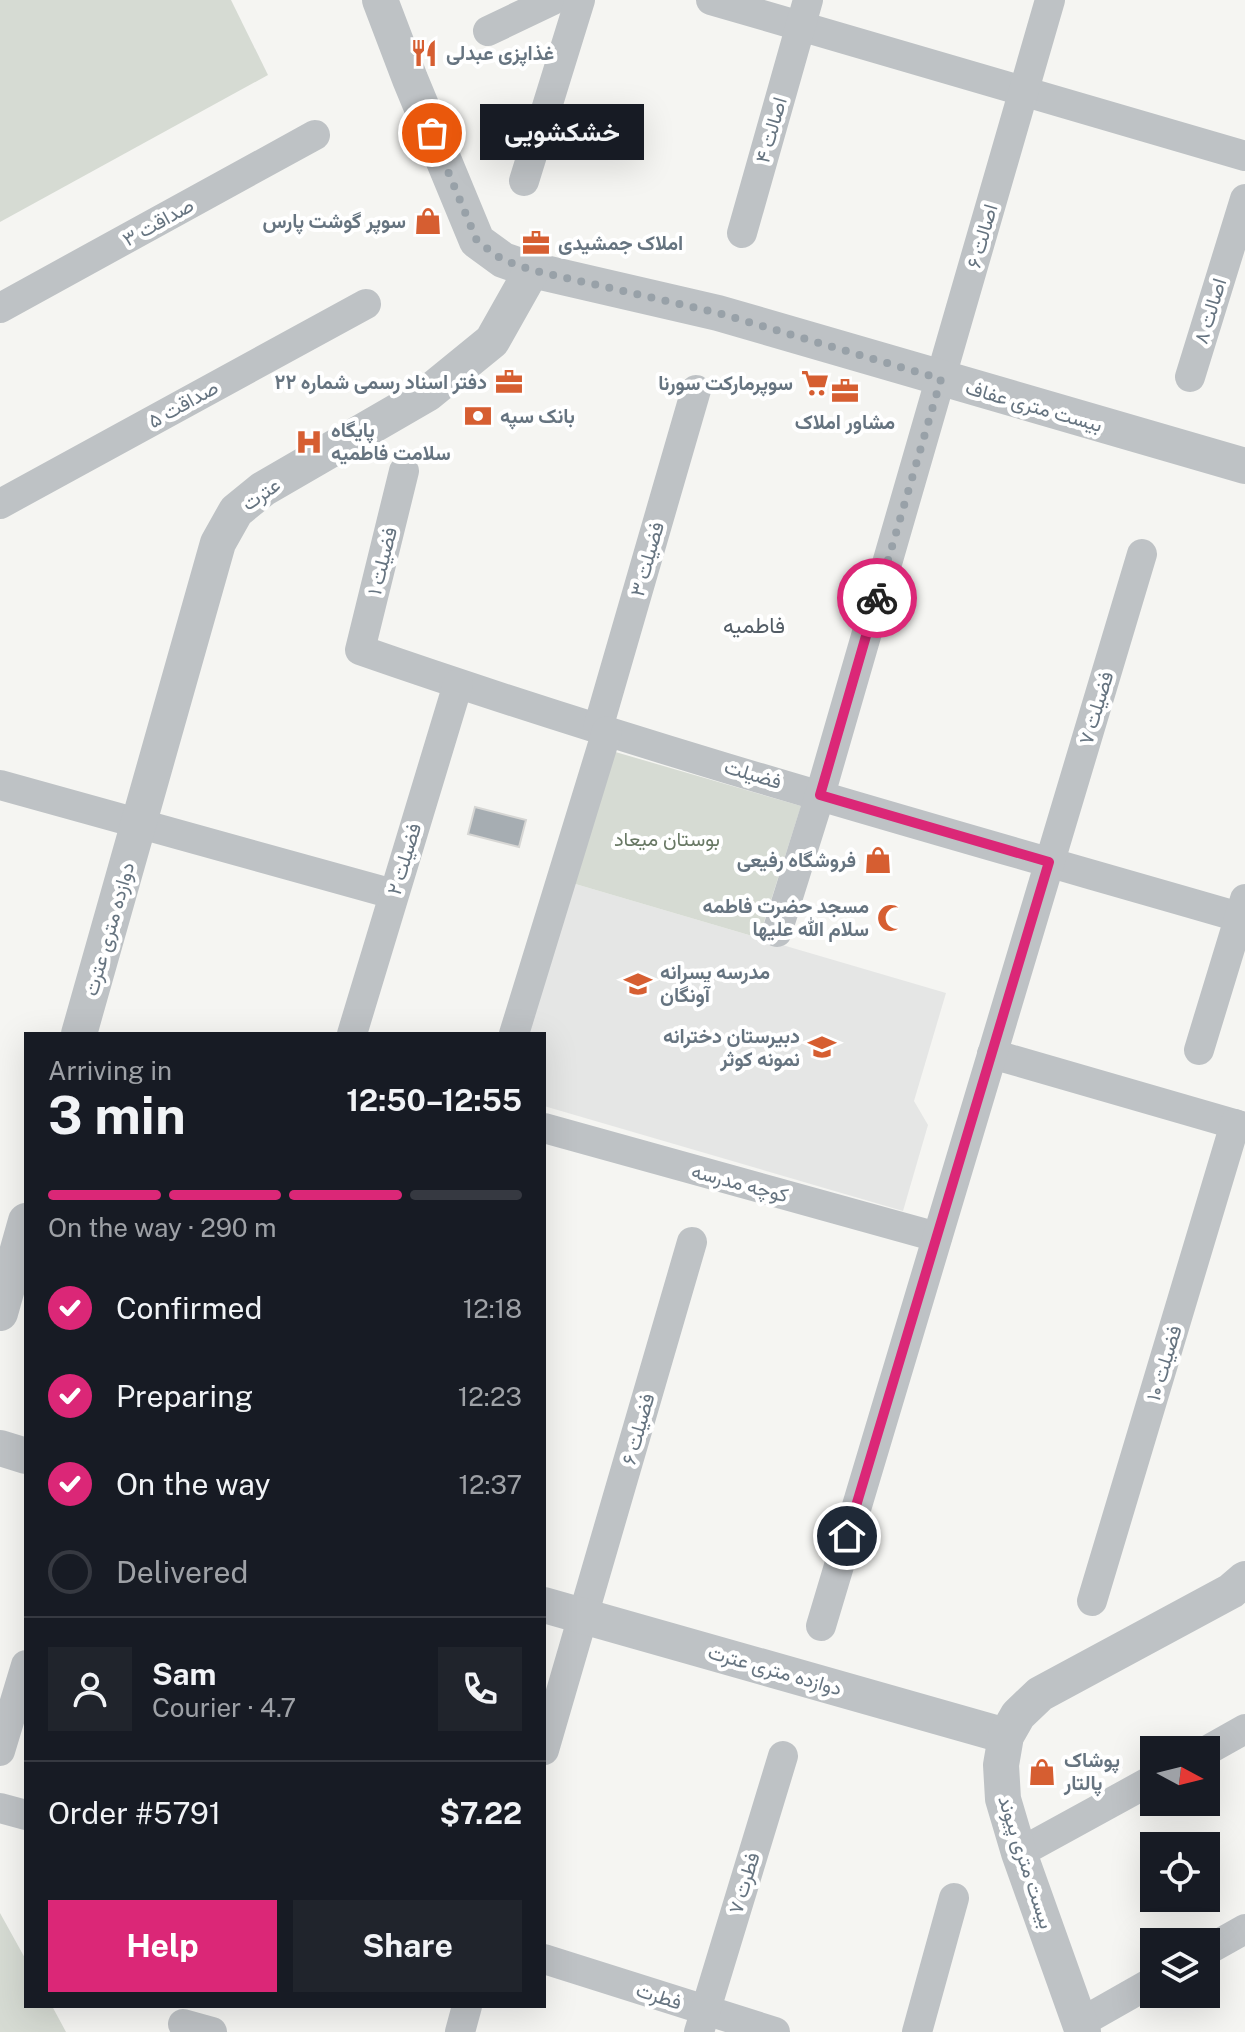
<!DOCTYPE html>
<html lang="en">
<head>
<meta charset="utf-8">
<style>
  :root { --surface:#171b24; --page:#20242c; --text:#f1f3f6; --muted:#9ea1a6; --line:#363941; --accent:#db2777 }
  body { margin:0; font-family:"Public Sans",Vazirmatn,sans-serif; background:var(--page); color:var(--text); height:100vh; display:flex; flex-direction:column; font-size:30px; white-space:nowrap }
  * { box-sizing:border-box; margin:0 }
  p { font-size:26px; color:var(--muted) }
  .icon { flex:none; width:44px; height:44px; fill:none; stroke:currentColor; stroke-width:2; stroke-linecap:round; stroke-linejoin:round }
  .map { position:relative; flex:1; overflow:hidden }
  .drawer { position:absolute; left:24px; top:1032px; width:522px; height:976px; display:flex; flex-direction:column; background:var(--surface); border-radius:0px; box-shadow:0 8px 32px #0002 }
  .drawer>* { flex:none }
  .needle { width:52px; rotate:97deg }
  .fabs { position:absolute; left:1140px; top:1736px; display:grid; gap:16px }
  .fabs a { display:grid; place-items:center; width:80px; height:80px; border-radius:0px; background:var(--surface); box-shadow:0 8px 32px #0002; font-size:40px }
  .pin { position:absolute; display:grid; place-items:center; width:68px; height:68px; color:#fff; margin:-34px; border:4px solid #fff; border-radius:50%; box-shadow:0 2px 8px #0007 }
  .courier { position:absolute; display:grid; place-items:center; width:80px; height:80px; margin:-40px; border:6px solid #db2777; border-radius:50%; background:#fff; color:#222; box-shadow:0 2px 10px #0007 }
  .bubble { position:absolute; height:56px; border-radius:0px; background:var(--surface); box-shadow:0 8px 32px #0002; font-size:26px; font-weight:700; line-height:56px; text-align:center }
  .headline em { font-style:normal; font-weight:700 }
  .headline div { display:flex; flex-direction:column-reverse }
  .headline { display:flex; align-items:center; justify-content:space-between; height:136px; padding:0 24px }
  h1 { font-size:52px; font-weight:700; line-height:60px }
  .bar { display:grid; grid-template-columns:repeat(4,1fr); gap:12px 8px; align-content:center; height:96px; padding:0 24px }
  .bar i { height:10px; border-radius:6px; background:var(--line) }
  .bar .current { background:var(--accent) }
  .bar p { grid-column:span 4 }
  .line { display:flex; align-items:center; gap:20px; padding:0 24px; border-top:2px solid var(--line) }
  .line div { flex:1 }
  .round { display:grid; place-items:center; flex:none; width:84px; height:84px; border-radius:0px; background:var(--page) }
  ol { padding:0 24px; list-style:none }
  li { display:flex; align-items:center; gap:24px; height:88px }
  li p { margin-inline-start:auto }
  li .icon { padding:8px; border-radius:50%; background:var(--accent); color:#fff; stroke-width:4 }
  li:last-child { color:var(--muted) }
  li i { width:44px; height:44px; border:4px solid var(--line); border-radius:50% }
  .button { display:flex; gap:16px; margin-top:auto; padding:16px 24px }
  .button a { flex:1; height:92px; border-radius:0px; background:var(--accent); color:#fff; font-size:32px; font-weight:700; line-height:92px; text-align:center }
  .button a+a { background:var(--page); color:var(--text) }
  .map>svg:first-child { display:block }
</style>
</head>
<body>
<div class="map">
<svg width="1245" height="2032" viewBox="0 0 1245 2032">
  <rect width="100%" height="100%" fill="#f5f5f2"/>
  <path fill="#e5e6e5" d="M 572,883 L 946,993 L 914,1101 L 928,1125 L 903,1211 L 544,1106 L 544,1034 L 529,1034 Z"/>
  <g fill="#d6dbd3">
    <path d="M 0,0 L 231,0 L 268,75 L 0,222 Z"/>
    <path d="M 612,751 L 801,806 L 759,938 L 572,883 Z"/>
    <path d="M 0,1913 L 26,1960 L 26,2006 L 52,2006 L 66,2032 L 0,2032 Z"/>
  </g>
  <path fill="#a6adb2" stroke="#d6d6d4" stroke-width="2" d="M 475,807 L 526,820 L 519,847 L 468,834 Z"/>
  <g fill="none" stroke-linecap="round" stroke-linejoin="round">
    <g stroke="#bec2c5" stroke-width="30">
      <path d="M 711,0 L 1245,156"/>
      <path d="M 488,31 L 553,0"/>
      <path d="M 524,181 L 580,0"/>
      <path d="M 742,233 L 808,0"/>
      <path d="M 0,308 L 315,135"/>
      <path d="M 1190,377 L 1245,199"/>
      <path d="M 404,471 L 360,650 C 650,751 945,832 1239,917"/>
      <path d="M 0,504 L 366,304"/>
      <path d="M 598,728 L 696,390"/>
      <path d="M 0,785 L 393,894"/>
      <path d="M 777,932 L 820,795 L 1050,0"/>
      <path d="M 352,1034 L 458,684"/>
      <path d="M 514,1034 L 607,731"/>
      <path d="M 1199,1050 L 1245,899"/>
      <path d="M 992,1054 L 1245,1127"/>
      <path d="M 544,1128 L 937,1237"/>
      <path d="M 1092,1601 L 1235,1124"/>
      <path d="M 821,1626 L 1142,554"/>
      <path d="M 544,1750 L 692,1242"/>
      <path d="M 0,1751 L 26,1665"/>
      <path d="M 1206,1751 L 1245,1729"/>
      <path d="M 0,1808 L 26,1815"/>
      <path d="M 1019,1853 L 1154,1779"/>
      <path d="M 1206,1951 L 1245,1929"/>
      <path d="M 544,1959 L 775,2032"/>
      <path d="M 1080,2023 L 1154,1981"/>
      <path d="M 183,2024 L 212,2032"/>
      <path d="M 460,2032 L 467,2006"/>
      <path d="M 699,2032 L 783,1756"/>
      <path d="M 917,2032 L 954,1898"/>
    </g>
    <g stroke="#bec2c5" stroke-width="36">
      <path d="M 380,0 L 410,79 L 477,241 L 503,260 L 532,270 L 718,313 L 1245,466"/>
      <path d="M 79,1034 L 218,543 L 236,511 L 263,489 L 427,394 L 492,341 L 532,270"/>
      <path d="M 0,1313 L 26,1221"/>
      <path d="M 0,1448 L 26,1456"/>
      <path d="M 544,1605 L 1006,1736"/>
      <path d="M 1083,2032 L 1019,1853 L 1003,1799 L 1001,1765 L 1006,1736 L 1018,1715 L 1040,1694 L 1231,1591 L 1245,1579"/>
    </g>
  </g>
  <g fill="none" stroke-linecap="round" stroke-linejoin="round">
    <path stroke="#98a1a8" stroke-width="8" stroke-dasharray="0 14.4" d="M 432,133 L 477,241 L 503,260 L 532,270 L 718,313 L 941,379 L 877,598"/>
    <path stroke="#db2777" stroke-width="10" d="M 847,1536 L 1049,862 L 820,795 L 877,598"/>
  </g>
  <defs>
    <g id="restaurant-bare" transform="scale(2.16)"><path d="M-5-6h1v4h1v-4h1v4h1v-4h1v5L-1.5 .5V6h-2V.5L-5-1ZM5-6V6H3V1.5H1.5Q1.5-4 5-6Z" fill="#d65e31" stroke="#fff" stroke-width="2.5" paint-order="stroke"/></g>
    <g id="shop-bare" transform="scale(2.16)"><path d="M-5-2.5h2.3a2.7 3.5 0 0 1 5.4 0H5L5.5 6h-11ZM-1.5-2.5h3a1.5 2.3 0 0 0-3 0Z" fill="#d65e31" stroke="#fff" stroke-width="2.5" paint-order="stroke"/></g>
    <g id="office-bare" transform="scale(2.16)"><path d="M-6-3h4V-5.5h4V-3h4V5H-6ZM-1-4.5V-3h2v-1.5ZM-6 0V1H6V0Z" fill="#d65e31" stroke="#fff" stroke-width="2.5" paint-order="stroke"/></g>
    <g id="supermarket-bare" transform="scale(2.16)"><path d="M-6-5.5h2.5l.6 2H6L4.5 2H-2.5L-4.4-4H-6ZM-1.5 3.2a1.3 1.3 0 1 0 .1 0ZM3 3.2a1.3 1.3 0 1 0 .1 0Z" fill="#d65e31" stroke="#fff" stroke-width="2.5" paint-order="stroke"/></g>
    <g id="bank-bare" transform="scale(2.16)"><path d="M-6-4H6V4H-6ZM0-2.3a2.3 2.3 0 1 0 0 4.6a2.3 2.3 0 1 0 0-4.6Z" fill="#d65e31" stroke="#fff" stroke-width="2.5" paint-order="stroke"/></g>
    <g id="hospital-bare" transform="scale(2.16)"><path d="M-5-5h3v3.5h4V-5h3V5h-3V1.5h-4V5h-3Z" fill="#d65e31" stroke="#fff" stroke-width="2.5" paint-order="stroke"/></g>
    <g id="mosque-bare" transform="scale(2.16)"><path d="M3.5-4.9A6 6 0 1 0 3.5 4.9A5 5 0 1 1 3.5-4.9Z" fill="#d65e31" stroke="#fff" stroke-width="2.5" paint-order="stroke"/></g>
    <g id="school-bare" transform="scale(2.16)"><path d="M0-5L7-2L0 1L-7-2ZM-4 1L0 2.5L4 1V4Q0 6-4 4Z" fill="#d65e31" stroke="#fff" stroke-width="2.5" paint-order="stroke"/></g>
  </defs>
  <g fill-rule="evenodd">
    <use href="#restaurant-bare" x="424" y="53"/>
    <use href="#shop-bare" x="428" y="221"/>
    <use href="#office-bare" x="536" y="243"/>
    <use href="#office-bare" x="509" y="382"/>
    <use href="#supermarket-bare" x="815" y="383"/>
    <use href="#office-bare" x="845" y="391"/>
    <use href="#bank-bare" x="478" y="416"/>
    <use href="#hospital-bare" x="309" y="442"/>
    <use href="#shop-bare" x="878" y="860"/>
    <use href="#mosque-bare" x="891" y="918"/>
    <use href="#school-bare" x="638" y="984"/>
    <use href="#school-bare" x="822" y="1047"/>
    <use href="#shop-bare" x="1042" y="1772"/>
  </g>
  <g text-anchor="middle" stroke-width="8" stroke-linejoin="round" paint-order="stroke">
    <g font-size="20" font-weight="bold" fill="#667480" stroke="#fff" text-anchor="start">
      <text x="446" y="60">غذاپزی عبدلی</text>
      <text x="406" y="228" text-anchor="end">سوپر گوشت پارس</text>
      <text x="558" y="250">املاک جمشیدی</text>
      <text x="487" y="389" text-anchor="end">دفتر اسناد رسمی شماره ۲۲</text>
      <text x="793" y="390" text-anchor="end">سوپرمارکت سورنا</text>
      <text x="500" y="423">بانک سپه</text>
      <text x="845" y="429" text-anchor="middle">مشاور املاک</text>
      <text x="331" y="437">پایگاه<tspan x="331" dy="23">سلامت فاطمیه</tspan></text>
      <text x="856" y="867" text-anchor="end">فروشگاه رفیعی</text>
      <text x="869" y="913" text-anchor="end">مسجد حضرت فاطمه<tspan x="869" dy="23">سلام الله علیها</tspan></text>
      <text x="660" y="979">مدرسه پسرانه<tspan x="660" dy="23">آونگان</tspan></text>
      <text x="800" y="1043" text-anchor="end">دبیرستان دخترانه<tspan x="800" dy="23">نمونه کوثر</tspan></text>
      <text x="1064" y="1767">پوشاک<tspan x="1064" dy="23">پالتار</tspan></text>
    </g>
    <g font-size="20" fill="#667480" stroke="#fff">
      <text transform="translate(771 130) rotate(-74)" y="7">اصالت ۴</text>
      <text transform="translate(158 222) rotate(-29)" y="7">صداقت ۳</text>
      <text transform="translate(982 236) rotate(-74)" y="7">اصالت ۶</text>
      <text transform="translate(1210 311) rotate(-73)" y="7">اصالت ۸</text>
      <text transform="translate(183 404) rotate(-29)" y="7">صداقت ۵</text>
      <text transform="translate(1034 406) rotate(16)" y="7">بیست متری عفاف</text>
      <text transform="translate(261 494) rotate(-35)" y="7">عترت</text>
      <text transform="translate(647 559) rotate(-74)" y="7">فضیلت ۳</text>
      <text transform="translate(382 561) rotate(-76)" y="7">فضیلت ۱</text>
      <text transform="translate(1096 708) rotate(-73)" y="7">فضیلت ۷</text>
      <text transform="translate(753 774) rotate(17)" y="7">فضیلت</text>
      <text transform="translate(404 859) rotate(-73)" y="7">فضیلت ۲</text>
      <text transform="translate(109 929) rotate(-74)" y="7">دوازده متری عترت</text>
      <text transform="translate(740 1183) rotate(15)" y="7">کوچه مدرسه</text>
      <text transform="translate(1164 1363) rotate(-73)" y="7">فضیلت ۱۰</text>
      <text transform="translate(638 1429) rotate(-74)" y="7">فضیلت ۶</text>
      <text transform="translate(775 1670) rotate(16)" y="7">دوازده متری عترت</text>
      <text transform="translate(1026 1862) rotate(72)" y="7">بیست متری پیوند</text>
      <text transform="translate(744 1883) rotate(-73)" y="7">فطرت ۷</text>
      <text transform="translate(659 1996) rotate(18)" y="7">فطرت</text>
    </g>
    <g font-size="20" fill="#687864" stroke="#fff">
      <text x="667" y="846">بوستان میعاد</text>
    </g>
    <g font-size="22" fill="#535d66" stroke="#fff">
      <text x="754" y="633">فاطمیه</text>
    </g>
  </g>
</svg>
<div class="fabs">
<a><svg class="needle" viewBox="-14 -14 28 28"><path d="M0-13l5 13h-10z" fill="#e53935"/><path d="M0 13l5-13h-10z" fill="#9ea1a6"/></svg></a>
<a><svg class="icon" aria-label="locate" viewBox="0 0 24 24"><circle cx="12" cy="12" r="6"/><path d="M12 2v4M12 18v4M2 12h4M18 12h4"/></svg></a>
<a><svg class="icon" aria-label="layers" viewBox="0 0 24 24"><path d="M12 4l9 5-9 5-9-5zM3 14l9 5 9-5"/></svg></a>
</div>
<div class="pin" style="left:432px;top:133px;background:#ea580c"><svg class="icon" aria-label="bag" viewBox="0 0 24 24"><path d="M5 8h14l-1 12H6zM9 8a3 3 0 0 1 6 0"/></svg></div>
<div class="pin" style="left:847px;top:1536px;background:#1f2937"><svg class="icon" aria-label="home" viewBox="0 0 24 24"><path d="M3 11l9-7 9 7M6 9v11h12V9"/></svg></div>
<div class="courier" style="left:877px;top:598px"><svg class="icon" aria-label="bike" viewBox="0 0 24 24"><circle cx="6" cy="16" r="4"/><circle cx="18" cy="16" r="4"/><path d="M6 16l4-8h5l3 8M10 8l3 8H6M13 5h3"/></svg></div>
<div class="bubble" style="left:480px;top:104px;width:164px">خشکشویی</div>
<section class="drawer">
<div class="headline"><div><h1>3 min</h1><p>Arriving in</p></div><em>12:50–12:55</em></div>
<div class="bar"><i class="current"></i><i class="current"></i><i class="current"></i><i></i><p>On the way · 290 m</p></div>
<ol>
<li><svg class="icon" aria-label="check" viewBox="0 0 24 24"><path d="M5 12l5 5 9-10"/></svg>Confirmed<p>12:18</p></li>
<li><svg class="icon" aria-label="check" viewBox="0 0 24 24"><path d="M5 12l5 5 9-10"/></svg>Preparing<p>12:23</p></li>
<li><svg class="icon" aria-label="check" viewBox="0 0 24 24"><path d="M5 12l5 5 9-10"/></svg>On the way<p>12:37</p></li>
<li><i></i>Delivered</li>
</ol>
<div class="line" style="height:144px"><a class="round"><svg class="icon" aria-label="person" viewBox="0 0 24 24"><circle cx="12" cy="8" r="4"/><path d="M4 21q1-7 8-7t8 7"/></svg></a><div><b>Sam</b><p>Courier · 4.7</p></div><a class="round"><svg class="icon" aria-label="phone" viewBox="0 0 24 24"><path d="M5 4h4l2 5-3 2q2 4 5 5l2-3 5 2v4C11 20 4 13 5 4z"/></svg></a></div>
<div class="line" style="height:104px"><div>Order #5791</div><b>$7.22</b></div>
<div class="button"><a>Help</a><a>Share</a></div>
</section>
</div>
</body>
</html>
